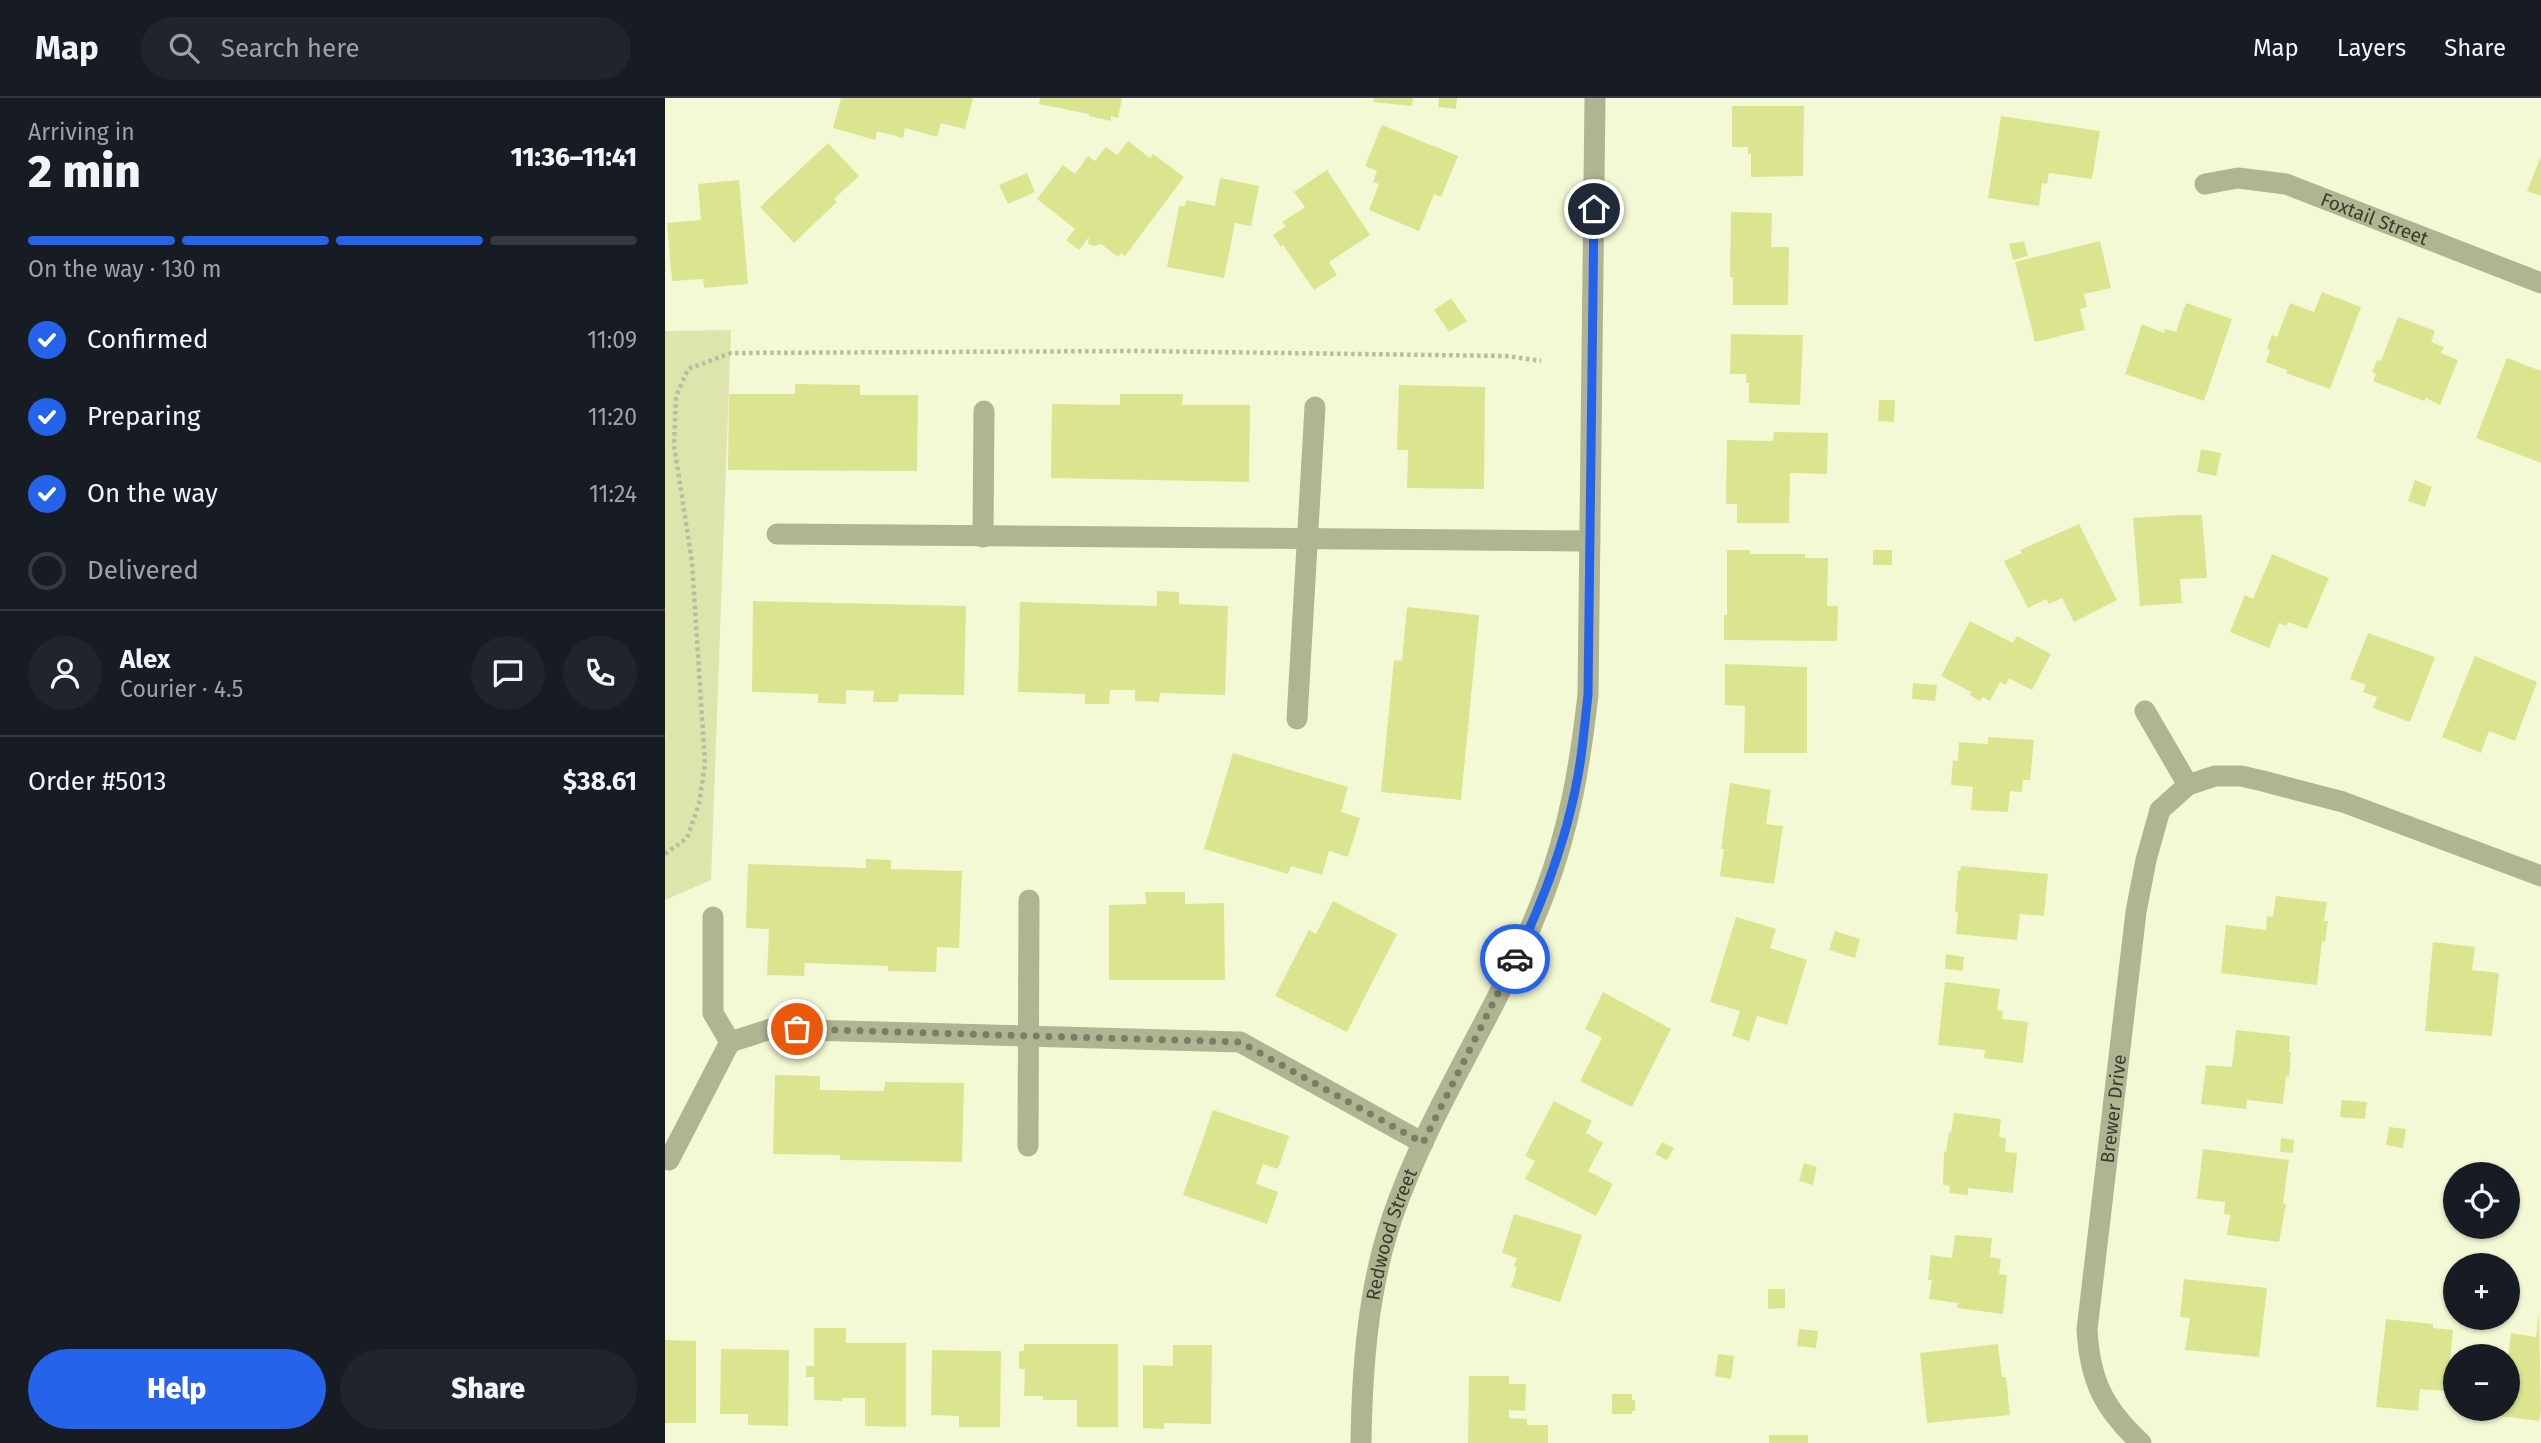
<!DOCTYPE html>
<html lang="en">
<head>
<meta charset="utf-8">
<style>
  :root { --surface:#171b24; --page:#20242c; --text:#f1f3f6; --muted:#9ea1a6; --line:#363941; --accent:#2563eb }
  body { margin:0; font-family:"Fira Sans",sans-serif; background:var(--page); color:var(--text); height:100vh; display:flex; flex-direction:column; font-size:26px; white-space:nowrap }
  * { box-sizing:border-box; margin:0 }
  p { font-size:23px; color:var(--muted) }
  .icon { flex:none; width:38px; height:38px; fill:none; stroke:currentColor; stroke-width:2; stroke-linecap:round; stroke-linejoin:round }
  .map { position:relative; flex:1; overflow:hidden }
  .details { display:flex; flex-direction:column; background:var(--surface); width:665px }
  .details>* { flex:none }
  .fabs { position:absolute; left:1778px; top:1064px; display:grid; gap:14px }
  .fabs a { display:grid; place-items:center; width:77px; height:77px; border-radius:50%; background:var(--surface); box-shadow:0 2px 5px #0004; font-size:35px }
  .pin { position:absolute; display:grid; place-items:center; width:60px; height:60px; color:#fff; margin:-30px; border:4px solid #fff; border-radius:50%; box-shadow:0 2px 7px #0007 }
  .courier { position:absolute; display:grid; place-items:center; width:70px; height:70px; margin:-35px; border:5px solid #2563eb; border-radius:50%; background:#fff; color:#222; box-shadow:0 2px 9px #0007 }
  .overview em { font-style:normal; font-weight:800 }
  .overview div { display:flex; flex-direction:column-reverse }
  .overview { display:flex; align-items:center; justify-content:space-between; height:119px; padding:0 28px }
  h1 { font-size:46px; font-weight:800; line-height:52px }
  .bar { display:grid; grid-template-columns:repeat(4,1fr); gap:10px 7px; align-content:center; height:84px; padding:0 28px }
  .bar i { height:9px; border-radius:5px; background:var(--line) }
  .bar .active { background:var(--accent) }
  .bar p { grid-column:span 4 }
  .line { display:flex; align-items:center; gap:18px; padding:0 28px; border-top:2px solid var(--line) }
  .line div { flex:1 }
  .round { display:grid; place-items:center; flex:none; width:74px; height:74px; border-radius:37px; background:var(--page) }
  ol { padding:0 28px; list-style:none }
  li { display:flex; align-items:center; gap:21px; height:77px }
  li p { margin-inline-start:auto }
  li .icon { padding:7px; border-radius:50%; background:var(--accent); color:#fff; stroke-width:4 }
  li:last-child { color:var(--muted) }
  li i { width:38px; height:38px; border:4px solid var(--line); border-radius:50% }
  .button { display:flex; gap:14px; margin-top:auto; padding:14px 28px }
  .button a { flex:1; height:80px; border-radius:42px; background:var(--accent); color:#fff; font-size:28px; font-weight:800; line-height:80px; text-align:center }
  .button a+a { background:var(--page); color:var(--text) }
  header { display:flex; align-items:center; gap:42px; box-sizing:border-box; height:98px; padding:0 35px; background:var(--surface); border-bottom:2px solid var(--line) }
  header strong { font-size:33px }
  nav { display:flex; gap:38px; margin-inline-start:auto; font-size:24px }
  .search { width:490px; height:63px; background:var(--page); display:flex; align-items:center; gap:18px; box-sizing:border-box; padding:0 24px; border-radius:38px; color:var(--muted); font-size:26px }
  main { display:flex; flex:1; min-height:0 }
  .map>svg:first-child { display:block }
</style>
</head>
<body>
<header>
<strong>Map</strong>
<div class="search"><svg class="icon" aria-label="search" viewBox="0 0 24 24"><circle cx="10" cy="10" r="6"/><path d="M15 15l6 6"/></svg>Search here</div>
<nav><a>Map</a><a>Layers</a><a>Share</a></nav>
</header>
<main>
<section class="details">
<div class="overview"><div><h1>2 min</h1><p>Arriving in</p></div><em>11:36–11:41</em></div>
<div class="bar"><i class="active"></i><i class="active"></i><i class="active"></i><i></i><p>On the way · 130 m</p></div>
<ol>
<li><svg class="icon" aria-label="check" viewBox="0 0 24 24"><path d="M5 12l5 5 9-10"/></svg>Confirmed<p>11:09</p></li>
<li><svg class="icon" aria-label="check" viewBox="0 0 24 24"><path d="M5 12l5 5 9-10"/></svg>Preparing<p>11:20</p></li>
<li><svg class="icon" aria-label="check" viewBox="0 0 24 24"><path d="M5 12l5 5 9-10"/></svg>On the way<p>11:24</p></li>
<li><i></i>Delivered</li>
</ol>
<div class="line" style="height:126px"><a class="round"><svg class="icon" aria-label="person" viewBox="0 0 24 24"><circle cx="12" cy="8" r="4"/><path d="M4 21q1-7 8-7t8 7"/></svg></a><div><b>Alex</b><p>Courier · 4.5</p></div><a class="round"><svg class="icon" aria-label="chat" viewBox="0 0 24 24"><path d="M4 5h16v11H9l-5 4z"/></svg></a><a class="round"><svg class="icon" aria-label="phone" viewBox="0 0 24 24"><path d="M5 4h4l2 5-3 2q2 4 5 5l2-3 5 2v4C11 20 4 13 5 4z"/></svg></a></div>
<div class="line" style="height:91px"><div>Order #5013</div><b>$38.61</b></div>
<div class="button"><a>Help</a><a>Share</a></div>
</section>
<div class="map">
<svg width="1876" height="1345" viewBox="0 0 1876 1345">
  <rect width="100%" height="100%" fill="#f4f9d5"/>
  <path fill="#dde5ad" d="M 66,232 L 46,782 L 0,802 L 0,233 Z"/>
  <g fill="#dbe590">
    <path d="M 176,0 L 308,0 L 300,31 L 276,25 L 272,39 L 240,30 L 238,40 L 212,33 L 210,42 L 168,30 Z"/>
    <path d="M 375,0 L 457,0 L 453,20 L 446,18 L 446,23 L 424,18 L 424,16 L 374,6 Z"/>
    <path d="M 709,0 L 748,0 L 747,8 L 708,4 Z"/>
    <path d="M 774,0 L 792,0 L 791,11 L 773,9 Z"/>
    <path d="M 1067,8 L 1139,8 L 1138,78 L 1086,79 L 1086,56 L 1083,56 L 1083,49 L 1067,49 Z"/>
    <path d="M 1336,18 L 1435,33 L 1427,81 L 1384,75 L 1382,86 L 1377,85 L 1374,108 L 1323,100 Z"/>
    <path d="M 717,27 L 793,58 L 776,99 L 769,96 L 754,133 L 704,112 L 714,86 L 708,84 L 712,73 L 700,68 Z"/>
    <path d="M 463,43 L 485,60 L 488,56 L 519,79 L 460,158 L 456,155 L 453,159 L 436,146 L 428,148 L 423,146 L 424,139 L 414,152 L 401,142 L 410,131 L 372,101 L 398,67 L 410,76 L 423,58 L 430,63 L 441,49 L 452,57 Z"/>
    <path d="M 163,45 L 194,78 L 169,101 L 172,104 L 129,145 L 95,109 Z"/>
    <path d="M 1876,58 L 1876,98 L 1862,93 Z"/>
    <path d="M 662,72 L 705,137 L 664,164 L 672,177 L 649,192 L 618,147 L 616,149 L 608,137 L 621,128 L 617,124 L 640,109 L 629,94 Z"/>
    <path d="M 362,75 L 370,94 L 343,106 L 334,87 Z"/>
    <path d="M 555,80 L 594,88 L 586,128 L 570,125 L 559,180 L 502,169 L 514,108 L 520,108 L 521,102 L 550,108 Z"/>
    <path d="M 74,82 L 83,186 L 39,190 L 38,181 L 7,183 L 2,125 L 36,122 L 33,86 Z"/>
    <path d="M 1066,114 L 1107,115 L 1106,149 L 1124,149 L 1123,207 L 1068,207 L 1068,179 L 1065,179 Z"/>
    <path d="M 1359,143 L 1363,158 L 1348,162 L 1344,146 Z"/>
    <path d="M 1435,143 L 1446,190 L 1419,196 L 1422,209 L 1415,211 L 1420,232 L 1370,244 L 1350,164 Z"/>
    <path d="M 1657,194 L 1696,209 L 1665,291 L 1621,275 L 1622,272 L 1601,264 L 1605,253 L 1602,251 L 1607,237 L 1612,239 L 1625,205 L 1649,214 Z"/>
    <path d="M 786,200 L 802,223 L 784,234 L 769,212 Z"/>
    <path d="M 1521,205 L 1567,221 L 1539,303 L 1460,276 L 1477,226 L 1499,235 L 1500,231 L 1511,234 Z"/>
    <path d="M 1733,219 L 1770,233 L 1766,244 L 1779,249 L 1776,255 L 1793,262 L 1775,307 L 1761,300 L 1759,303 L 1708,283 L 1711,276 L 1707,274 L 1712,262 L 1716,263 Z"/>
    <path d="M 1066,236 L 1138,237 L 1135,307 L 1084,305 L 1084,285 L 1081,285 L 1081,276 L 1065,276 Z"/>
    <path d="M 1842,260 L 1876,273 L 1876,365 L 1811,340 Z"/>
    <path d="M 130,286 L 195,287 L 195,297 L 253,297 L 252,373 L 63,372 L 64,296 L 130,296 Z"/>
    <path d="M 734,287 L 820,289 L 819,391 L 742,390 L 743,352 L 732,352 Z"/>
    <path d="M 455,296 L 518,296 L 517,307 L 585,307 L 584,384 L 386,380 L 387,306 L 455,307 Z"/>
    <path d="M 1214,302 L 1230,302 L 1229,324 L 1213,323 Z"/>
    <path d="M 1109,334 L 1163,335 L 1162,376 L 1125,375 L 1124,425 L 1072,425 L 1072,406 L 1061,406 L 1062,342 L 1108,343 Z"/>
    <path d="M 1536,351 L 1556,355 L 1551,378 L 1532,374 Z"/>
    <path d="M 1750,382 L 1767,389 L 1760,409 L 1743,403 Z"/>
    <path d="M 1516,417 L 1537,417 L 1542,480 L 1515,481 L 1517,505 L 1475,508 L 1468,420 Z"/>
    <path d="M 1414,426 L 1452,502 L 1409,524 L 1397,500 L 1384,506 L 1381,501 L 1363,510 L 1339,463 L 1357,455 L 1355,452 Z"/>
    <path d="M 1062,452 L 1085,452 L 1085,456 L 1140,456 L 1140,460 L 1163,460 L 1162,508 L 1173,508 L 1172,543 L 1059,542 L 1059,517 L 1062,517 Z"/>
    <rect x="1208" y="452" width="19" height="15"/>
    <path d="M 1607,456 L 1664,480 L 1642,531 L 1623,524 L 1621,528 L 1614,525 L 1604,550 L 1565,534 L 1580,497 L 1588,501 Z"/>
    <path d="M 492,493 L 514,494 L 514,506 L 563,508 L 560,597 L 495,595 L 494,604 L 470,603 L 470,592 L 445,592 L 444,606 L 420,606 L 420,596 L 353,594 L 355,504 L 492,508 Z"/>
    <path d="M 88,503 L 301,508 L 299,597 L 234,596 L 233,604 L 208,604 L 209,593 L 181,592 L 181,606 L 153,605 L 153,596 L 87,594 Z"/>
    <path d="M 742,509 L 814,517 L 796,702 L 716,694 L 729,562 L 737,563 Z"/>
    <path d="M 1305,523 L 1348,545 L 1352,538 L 1386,556 L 1367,592 L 1344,580 L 1341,587 L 1335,584 L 1325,603 L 1317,599 L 1315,603 L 1305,597 L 1306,594 L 1276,578 Z"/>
    <path d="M 1703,535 L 1770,559 L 1745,624 L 1708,610 L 1712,599 L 1698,594 L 1701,587 L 1685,581 Z"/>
    <path d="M 1810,558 L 1872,584 L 1850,643 L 1824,633 L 1816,655 L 1777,639 Z"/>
    <path d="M 1060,566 L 1142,569 L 1142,655 L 1079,655 L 1080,608 L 1060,607 Z"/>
    <path d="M 1248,585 L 1272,587 L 1270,603 L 1247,601 Z"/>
    <path d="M 1323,639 L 1369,642 L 1365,682 L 1358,682 L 1357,694 L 1345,693 L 1343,714 L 1306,712 L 1308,689 L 1286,687 L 1288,662 L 1293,663 L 1294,644 L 1323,646 Z"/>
    <path d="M 568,655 L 683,689 L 676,714 L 695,720 L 683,759 L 664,753 L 657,777 L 626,768 L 623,776 L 539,751 Z"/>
    <path d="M 1065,685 L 1106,692 L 1101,726 L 1118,728 L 1109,786 L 1055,778 L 1059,751 L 1056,751 Z"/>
    <path d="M 201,761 L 226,762 L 226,771 L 297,773 L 294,850 L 272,849 L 271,874 L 223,873 L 223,868 L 140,865 L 139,878 L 102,877 L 104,831 L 81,830 L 83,766 L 201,770 Z"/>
    <path d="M 1296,768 L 1383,776 L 1379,818 L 1355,816 L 1352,842 L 1291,836 L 1293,814 L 1290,814 L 1293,773 L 1295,773 Z"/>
    <path d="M 480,794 L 520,794 L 520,806 L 559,805 L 560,882 L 444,882 L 444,807 L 481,806 Z"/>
    <path d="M 1611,798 L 1662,804 L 1659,823 L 1663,823 L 1660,844 L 1657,843 L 1652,887 L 1556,875 L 1561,827 L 1601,832 L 1602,818 L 1608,819 Z"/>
    <path d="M 668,803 L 732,836 L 682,934 L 610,898 L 644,832 L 651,836 Z"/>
    <path d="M 1071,819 L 1111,831 L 1105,850 L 1142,862 L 1122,927 L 1092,918 L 1084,943 L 1067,938 L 1075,913 L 1045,904 Z"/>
    <path d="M 1170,833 L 1195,841 L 1190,860 L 1164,852 Z"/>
    <path d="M 1768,844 L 1810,849 L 1807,872 L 1834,875 L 1827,938 L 1760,933 Z"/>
    <path d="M 1281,856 L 1299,859 L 1298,873 L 1280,871 Z"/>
    <path d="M 1280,884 L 1335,891 L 1332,912 L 1338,913 L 1337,921 L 1363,924 L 1358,965 L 1319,960 L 1320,952 L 1273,947 Z"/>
    <path d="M 938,894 L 1006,931 L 967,1009 L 915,983 L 937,940 L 920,931 Z"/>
    <path d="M 1571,932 L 1625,938 L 1624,954 L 1626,954 L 1624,979 L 1621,978 L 1618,1006 L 1582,1002 L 1581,1011 L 1536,1006 L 1541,967 L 1567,969 Z"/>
    <path d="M 110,977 L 155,978 L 155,992 L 219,993 L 220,984 L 299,985 L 297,1064 L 175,1062 L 175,1057 L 108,1056 Z"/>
    <path d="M 1677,1002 L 1702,1004 L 1700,1021 L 1675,1019 Z"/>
    <path d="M 889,1003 L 927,1023 L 921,1035 L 938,1045 L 923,1073 L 948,1086 L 931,1118 L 860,1081 L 870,1063 L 860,1058 Z"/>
    <path d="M 548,1012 L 624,1038 L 613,1071 L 598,1066 L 591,1086 L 613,1094 L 602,1126 L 518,1097 Z"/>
    <path d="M 1289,1015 L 1336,1021 L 1334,1039 L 1341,1040 L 1340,1054 L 1352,1055 L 1348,1095 L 1303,1090 L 1303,1097 L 1284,1095 L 1285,1088 L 1278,1087 L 1279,1053 L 1281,1054 L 1284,1034 L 1286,1035 Z"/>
    <path d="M 1724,1029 L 1741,1031 L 1738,1050 L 1721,1047 Z"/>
    <path d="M 1616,1040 L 1629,1042 L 1628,1055 L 1615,1054 Z"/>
    <path d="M 997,1044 L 1009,1050 L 1002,1062 L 990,1056 Z"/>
    <path d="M 1538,1051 L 1624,1062 L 1618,1105 L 1621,1106 L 1614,1144 L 1562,1137 L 1565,1117 L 1559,1116 L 1560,1104 L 1532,1101 Z"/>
    <path d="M 1139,1065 L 1152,1069 L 1148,1087 L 1134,1083 Z"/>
    <path d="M 849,1116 L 917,1137 L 895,1204 L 846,1189 L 852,1169 L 849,1168 L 852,1160 L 837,1155 Z"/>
    <path d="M 1290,1137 L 1327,1140 L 1325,1159 L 1336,1161 L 1334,1176 L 1342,1177 L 1338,1216 L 1292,1210 L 1293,1205 L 1264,1201 L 1267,1182 L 1263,1182 L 1266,1157 L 1287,1160 Z"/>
    <path d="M 1519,1181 L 1602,1190 L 1594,1259 L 1520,1252 L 1525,1220 L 1515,1219 Z"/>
    <path d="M 1103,1191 L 1120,1191 L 1120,1210 L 1103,1211 Z"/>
    <path d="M 1874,1214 L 1876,1313 L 1874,1323 L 1835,1318 L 1836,1311 L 1843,1311 L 1843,1260 L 1846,1235 L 1871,1239 Z"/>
    <path d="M 1721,1221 L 1768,1226 L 1768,1230 L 1788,1232 L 1782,1293 L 1755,1291 L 1753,1313 L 1711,1309 Z"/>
    <path d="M 149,1230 L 181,1230 L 181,1245 L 241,1245 L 241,1329 L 200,1328 L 200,1300 L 177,1300 L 177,1303 L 149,1302 L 149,1279 L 141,1279 L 141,1268 L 149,1268 Z"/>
    <path d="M 1134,1231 L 1153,1233 L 1151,1250 L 1132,1248 Z"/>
    <path d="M 0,1242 L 31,1243 L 31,1325 L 0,1325 Z"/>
    <path d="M 359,1246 L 453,1246 L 453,1329 L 412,1329 L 412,1302 L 378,1302 L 378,1298 L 359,1298 L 360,1271 L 354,1271 L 354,1253 L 359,1253 Z"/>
    <path d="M 1333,1246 L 1337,1279 L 1341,1279 L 1345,1317 L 1262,1325 L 1255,1255 Z"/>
    <path d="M 508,1247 L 547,1247 L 546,1326 L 499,1325 L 499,1331 L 478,1330 L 478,1267 L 508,1268 Z"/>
    <path d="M 56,1251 L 124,1252 L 123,1328 L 83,1327 L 83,1316 L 55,1316 Z"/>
    <path d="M 267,1252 L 336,1253 L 335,1329 L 294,1329 L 294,1318 L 266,1317 Z"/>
    <path d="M 1053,1256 L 1069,1258 L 1066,1281 L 1050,1278 Z"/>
    <path d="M 804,1278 L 844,1278 L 844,1286 L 861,1286 L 860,1313 L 844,1312 L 844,1320 L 862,1321 L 862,1327 L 883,1327 L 883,1345 L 803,1345 Z"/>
    <path d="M 947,1296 L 967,1296 L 967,1302 L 970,1302 L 970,1313 L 967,1313 L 967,1316 L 947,1316 Z"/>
    <rect x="1104" y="1337" width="39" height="8"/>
  </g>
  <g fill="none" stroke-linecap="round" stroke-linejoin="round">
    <path stroke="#b9bda0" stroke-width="4.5" stroke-dasharray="3.5 3.5" stroke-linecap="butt" d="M 0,756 L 22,740 L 34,706 L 40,666 L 27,464 L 9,347 L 11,299 L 23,271 L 66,255 L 474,253 L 841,258 L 876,263"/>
    <g stroke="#b0b491" stroke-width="21">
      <path d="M 318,439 L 319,313"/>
      <path d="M 48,819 L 48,915 L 65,944"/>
    </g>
    <g stroke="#b0b491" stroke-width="21">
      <path id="s1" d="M 1540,86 L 1573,80 L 1621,86 L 1876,185"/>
      <path d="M 112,436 L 925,443"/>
      <path d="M 1480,613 L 1523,687"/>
      <path d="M 632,621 L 650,309"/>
      <path d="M 363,1048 L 364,802"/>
      <path d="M 4,1062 L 65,944 L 106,931 L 575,944 L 758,1045"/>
      <path id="s2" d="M 696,1345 C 697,1270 703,1191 727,1120 C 766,1006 838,906 880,794 C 905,728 915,666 923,597 L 930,0"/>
      <path id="s3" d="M 1476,1345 C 1439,1311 1425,1283 1422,1232 L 1471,814 L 1481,762 L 1495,712 L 1523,687 L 1550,678 L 1576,678 L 1598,683 L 1678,704 L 1876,778"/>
    </g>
  </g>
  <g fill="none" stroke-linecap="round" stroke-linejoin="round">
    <path stroke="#7a7e67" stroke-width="7" stroke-dasharray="0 12.6" d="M 132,931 L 575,944 L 758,1045 L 850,861"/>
    <path stroke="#2563eb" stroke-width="9" d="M 850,861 C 879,802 903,737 914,672 C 918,648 920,622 923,597 L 929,111"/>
  </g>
  <g text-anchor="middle" stroke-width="5" stroke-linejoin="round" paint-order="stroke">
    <g font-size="19" fill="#393b2c" stroke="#f4f9d5">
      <text dy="7" stroke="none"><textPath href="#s1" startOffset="177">Foxtail Street</textPath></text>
      <text dy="7" stroke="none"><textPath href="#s3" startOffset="352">Brewer Drive</textPath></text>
      <text dy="7" stroke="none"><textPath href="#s2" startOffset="212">Redwood Street</textPath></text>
    </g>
  </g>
</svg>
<div class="fabs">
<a><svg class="icon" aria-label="locate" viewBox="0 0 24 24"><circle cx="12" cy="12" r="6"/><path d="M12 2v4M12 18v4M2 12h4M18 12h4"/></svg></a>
<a>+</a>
<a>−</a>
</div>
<div class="pin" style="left:132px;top:931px;background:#ea580c"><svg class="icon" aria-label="bag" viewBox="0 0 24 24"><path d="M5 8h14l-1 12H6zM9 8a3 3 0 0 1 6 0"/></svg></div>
<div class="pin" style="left:929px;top:111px;background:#1f2937"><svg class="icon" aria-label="home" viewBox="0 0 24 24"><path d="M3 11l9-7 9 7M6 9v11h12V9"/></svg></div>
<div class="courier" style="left:850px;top:861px"><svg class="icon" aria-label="car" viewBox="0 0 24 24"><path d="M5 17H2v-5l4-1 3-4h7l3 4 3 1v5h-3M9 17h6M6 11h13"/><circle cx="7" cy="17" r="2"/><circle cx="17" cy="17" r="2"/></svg></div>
</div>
</main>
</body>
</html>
